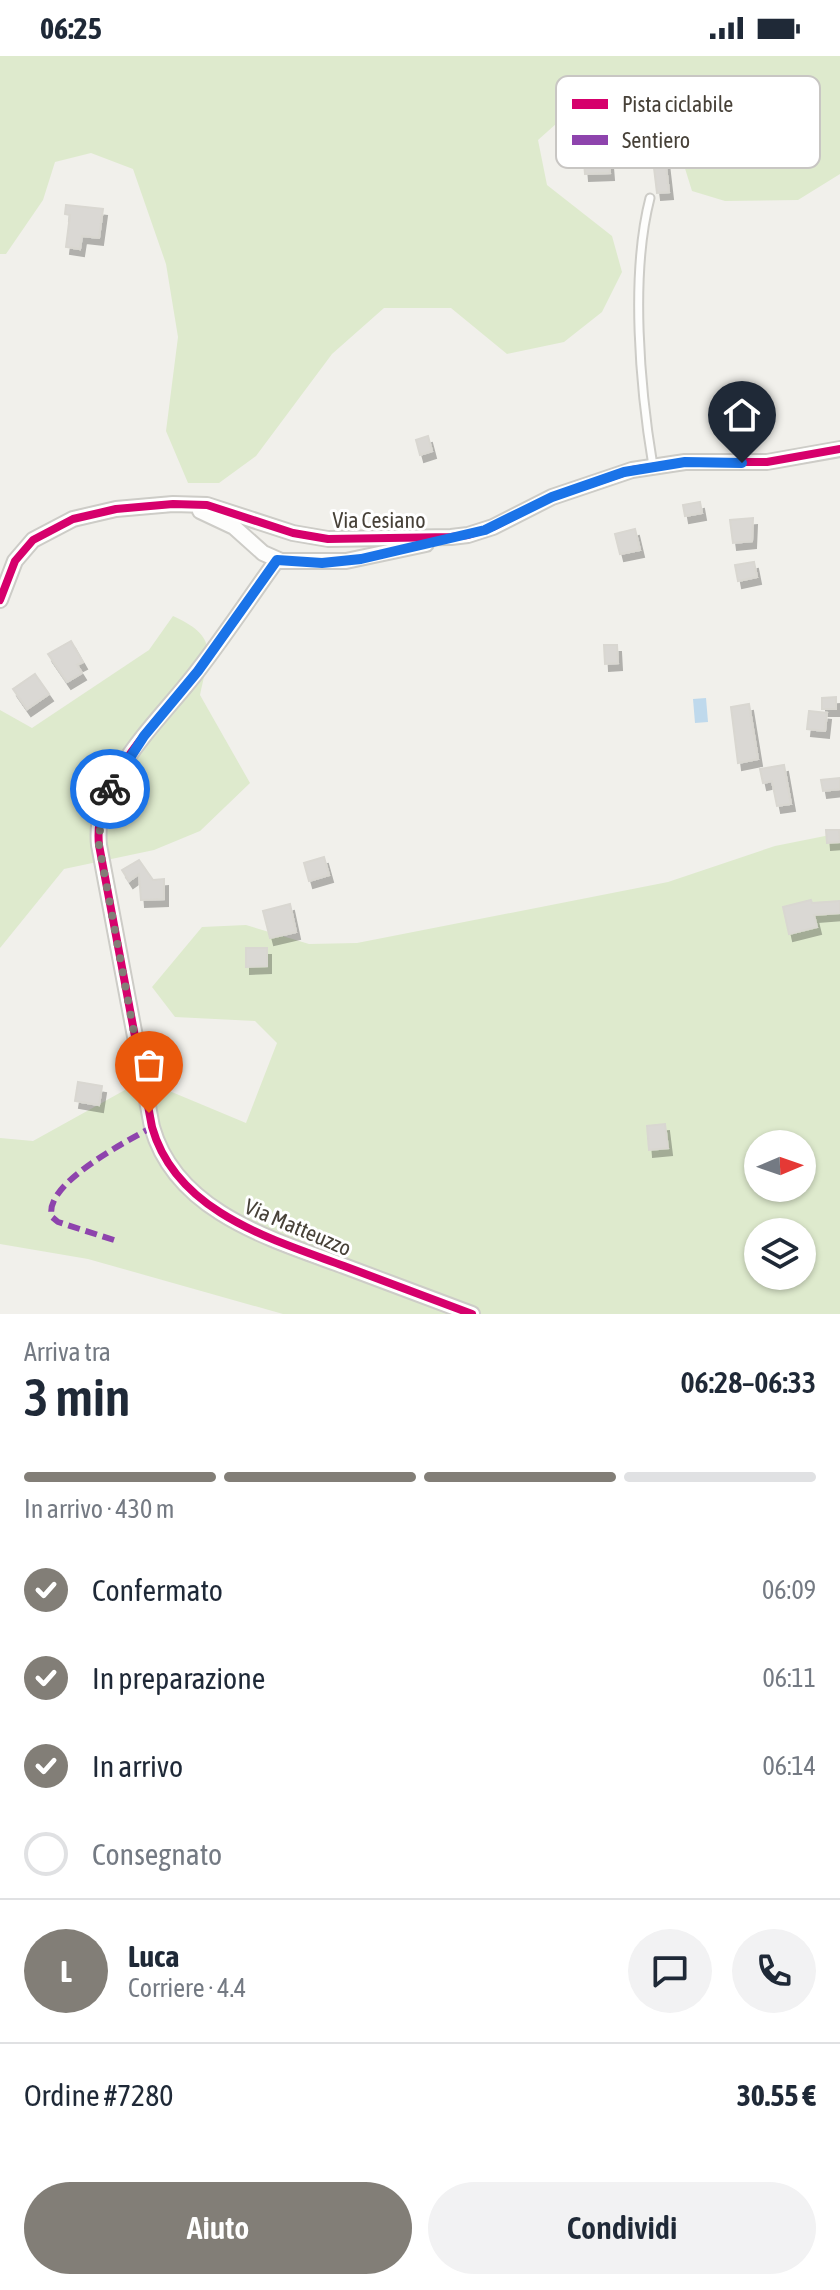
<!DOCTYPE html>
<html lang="it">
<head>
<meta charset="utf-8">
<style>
  :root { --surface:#fff; --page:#f2f2f3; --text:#1f2937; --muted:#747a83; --line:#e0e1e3; --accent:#827e77 }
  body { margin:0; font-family:"Asap Condensed",sans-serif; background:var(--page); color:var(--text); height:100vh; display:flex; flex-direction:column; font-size:30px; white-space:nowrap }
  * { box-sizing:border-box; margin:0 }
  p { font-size:26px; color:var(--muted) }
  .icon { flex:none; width:44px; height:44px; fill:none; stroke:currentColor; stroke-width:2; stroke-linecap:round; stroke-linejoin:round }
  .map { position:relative; height:1258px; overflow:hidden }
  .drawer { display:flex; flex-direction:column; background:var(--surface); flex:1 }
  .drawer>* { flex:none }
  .needle { width:52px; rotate:88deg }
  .tools { position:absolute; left:744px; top:1074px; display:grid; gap:16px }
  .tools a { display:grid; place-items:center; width:72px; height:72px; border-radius:50%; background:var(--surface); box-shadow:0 2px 6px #0004; font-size:40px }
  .pin { position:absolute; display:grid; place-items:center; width:68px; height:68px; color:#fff; margin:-82px -34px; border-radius:50% 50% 50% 0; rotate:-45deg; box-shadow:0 0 8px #0007 }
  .pin .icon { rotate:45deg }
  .courier { position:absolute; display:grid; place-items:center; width:80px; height:80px; margin:-40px; border:6px solid #1a73e8; border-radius:50%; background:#fff; color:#222; box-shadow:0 2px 10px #0007 }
  .head em { font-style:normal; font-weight:600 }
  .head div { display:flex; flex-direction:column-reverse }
  .head { display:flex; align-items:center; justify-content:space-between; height:136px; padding:0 24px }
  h1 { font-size:52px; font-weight:600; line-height:60px }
  .bar { display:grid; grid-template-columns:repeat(4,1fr); gap:12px 8px; align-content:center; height:96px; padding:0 24px }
  .bar i { height:10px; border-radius:6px; background:var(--line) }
  .bar .on { background:var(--accent) }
  .bar p { grid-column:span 4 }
  .line { display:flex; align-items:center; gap:20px; padding:0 24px; border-top:2px solid var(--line) }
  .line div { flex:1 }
  .round { display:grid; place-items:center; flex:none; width:84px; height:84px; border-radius:42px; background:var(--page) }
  ol { padding:0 24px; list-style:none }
  li { display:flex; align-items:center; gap:24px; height:88px }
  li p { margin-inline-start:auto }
  li .icon { padding:8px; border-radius:50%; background:var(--accent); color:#fff; stroke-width:4 }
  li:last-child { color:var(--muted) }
  li i { width:44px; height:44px; border:4px solid var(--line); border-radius:50% }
  .primary-button { display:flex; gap:16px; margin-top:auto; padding:16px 24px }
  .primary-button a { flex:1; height:92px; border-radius:48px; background:var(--accent); color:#fff; font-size:32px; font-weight:600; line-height:92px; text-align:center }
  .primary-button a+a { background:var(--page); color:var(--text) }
  .status { display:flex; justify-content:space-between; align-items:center; height:56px; padding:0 40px; background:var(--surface); direction:ltr }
  .status svg { height:22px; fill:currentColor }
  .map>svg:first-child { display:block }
</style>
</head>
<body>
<div class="status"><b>06:25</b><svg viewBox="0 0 49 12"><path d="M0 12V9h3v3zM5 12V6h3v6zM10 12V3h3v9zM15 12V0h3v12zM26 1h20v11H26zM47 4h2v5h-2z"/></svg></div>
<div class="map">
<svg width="840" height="1258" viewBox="0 0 840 1258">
  <defs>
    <filter id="shadow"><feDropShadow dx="4" dy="7" stdDeviation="0" flood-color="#0004"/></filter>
  </defs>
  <rect width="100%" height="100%" fill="#f1f0eb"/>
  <g fill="#deeacd" fill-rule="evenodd">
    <path d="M 0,0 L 840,0 L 840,118 L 798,144 L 725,145 L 692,135 L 670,64 L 631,39 L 575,51 L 538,84 L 547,129 L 612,180 L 622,216 L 602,256 L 564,286 L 507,298 L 451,252 L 384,252 L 332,298 L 256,400 L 219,427 L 188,427 L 166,375 L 178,281 L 166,208 L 133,113 L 91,97 L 55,106 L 43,144 L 6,198 L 0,198 Z"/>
    <path d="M 173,560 C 219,581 209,596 200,639 L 250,727 L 200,775 L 154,794 L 64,813 L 0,892 L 0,654 L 32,672 L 149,594 Z"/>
    <path d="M 840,777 L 840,1258 L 283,1258 L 88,1203 L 0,1188 L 0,1082 L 33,1085 L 143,1024 L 246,1067 L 277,987 L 255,965 L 175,961 L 152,931 L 202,871 L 246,869 L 309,888 L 357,887 L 668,826 L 775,790 ZM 758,1088 L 802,1088 L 802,1132 L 758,1132 ZM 758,1176 L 802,1176 L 802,1220 L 758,1220 Z"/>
  </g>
  <path fill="#bfd9ec" d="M 706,642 L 708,666 L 695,667 L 693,643 Z"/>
  <g fill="#dad8d4" stroke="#d9d7d1" stroke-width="2" filter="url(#shadow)">
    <path d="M 608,92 L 610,117 L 585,118 L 583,94 Z"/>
    <path d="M 664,93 L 669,136 L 657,137 L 652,95 Z"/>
    <path d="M 66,149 L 103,153 L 99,182 L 82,180 L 80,193 L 66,191 L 70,159 L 65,158 Z"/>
    <path d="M 428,380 L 432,395 L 420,399 L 416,384 Z"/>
    <path d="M 700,446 L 702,457 L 685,460 L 683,449 Z"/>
    <path d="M 753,462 L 752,485 L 733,487 L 730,464 Z"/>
    <path d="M 635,473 L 640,494 L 620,498 L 615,478 Z"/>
    <path d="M 754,506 L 757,521 L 738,525 L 735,509 Z"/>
    <path d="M 71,585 L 83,606 L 77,609 L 82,617 L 67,626 L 48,598 Z"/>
    <path d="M 604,589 L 617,589 L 618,607 L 605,608 Z"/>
    <path d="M 35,618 L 49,638 L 27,653 L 13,633 Z"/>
    <path d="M 836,641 L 836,653 L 822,653 L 822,642 Z"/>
    <path d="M 749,648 L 758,703 L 738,707 L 731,651 Z"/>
    <path d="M 809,655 L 827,657 L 825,675 L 807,673 Z"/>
    <path d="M 784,709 L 791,748 L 777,750 L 772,725 L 763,727 L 760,713 Z"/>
    <path d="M 840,722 L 840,733 L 823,735 L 821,724 Z"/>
    <path d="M 826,774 L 839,774 L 840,786 L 827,787 Z"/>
    <path d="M 324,801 L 329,819 L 309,825 L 304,807 Z"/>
    <path d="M 139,804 L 153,824 L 164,823 L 164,843 L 141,844 L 139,818 L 129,825 L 122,814 Z"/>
    <path d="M 811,844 L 812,847 L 840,845 L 840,857 L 814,859 L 817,871 L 789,878 L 783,851 Z"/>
    <path d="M 290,848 L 296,876 L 270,882 L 263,855 Z"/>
    <path d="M 246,892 L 267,892 L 267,910 L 246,911 Z"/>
    <path d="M 78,1026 L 102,1030 L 99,1049 L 75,1045 Z"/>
    <path d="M 665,1068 L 668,1092 L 649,1094 L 647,1070 Z"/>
  </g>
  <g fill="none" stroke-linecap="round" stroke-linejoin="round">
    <g stroke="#cdccc7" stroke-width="11">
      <path id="lane" d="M 650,142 C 630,219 640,332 653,410"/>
    </g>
    <g stroke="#cdccc7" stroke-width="18">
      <g id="street">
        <path d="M 200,455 L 234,471 L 263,497 L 281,505 L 346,505 L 426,488"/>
        <path d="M 277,504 C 251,540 226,578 199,613 C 162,663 92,722 99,789 L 152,1071 C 176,1156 271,1183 344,1210 C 387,1226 429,1242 472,1258"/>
        <path d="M 0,544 L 15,505 L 33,484 L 73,463 L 116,453 L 173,448 L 207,449 L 293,477 L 328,483 L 451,481 L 468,479 L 493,471 L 552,441 L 632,414 L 685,406 L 767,406 L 840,393"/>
      </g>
    </g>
    <use href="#lane" stroke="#fdfdfc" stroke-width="7"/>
    <use href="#street" stroke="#fdfdfc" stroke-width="14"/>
    <path stroke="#8e44ad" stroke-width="6" stroke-dasharray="12 6" stroke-linecap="butt" d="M 114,1184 L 58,1166 L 52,1161 C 42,1128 128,1085 152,1071"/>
    <g stroke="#fff" stroke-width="13">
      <g id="cycleway">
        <path d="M 277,504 C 251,540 226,578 199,613 C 162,663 92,722 99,789 L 152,1071 C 176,1156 271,1183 344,1210 C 387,1226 429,1242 472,1258"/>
        <path d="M 0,544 L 15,505 L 33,484 L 73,463 L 116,453 L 173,448 L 207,449 L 293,477 L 328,483 L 451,481 L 468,479 L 493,471 L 552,441 L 632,414 L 685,406 L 767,406 L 840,393"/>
      </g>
    </g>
    <use href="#cycleway" stroke="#d6006c" stroke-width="8"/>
  </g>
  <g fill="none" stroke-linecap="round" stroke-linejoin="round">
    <path stroke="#827e77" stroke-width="8" stroke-dasharray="0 14.4" d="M 110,733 L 101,757 L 99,789 L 149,1057"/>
    <path stroke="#1a73e8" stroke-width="10" d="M 110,733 L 144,680 L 198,615 L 277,504 L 322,507 L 361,503 L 485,474 L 552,441 L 624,416 L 685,406 L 742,407"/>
  </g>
  <g text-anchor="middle" stroke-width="6" stroke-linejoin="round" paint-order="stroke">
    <g font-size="22" fill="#474138" stroke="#fff">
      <text x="379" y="472">Via Cesiano</text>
      <text transform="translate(298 1171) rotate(23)" y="8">Via Matteuzzo</text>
    </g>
  </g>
  <rect x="556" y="20" width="264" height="92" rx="12" fill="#fff" stroke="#c8c6c3" stroke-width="2"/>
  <rect x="572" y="43" width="36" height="10" fill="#d6006c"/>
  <rect x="572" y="79" width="36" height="10" fill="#8e44ad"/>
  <g font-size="22" fill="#474138">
    <text x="622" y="56">Pista ciclabile</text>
    <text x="622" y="92">Sentiero</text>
  </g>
</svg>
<div class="tools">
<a><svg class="needle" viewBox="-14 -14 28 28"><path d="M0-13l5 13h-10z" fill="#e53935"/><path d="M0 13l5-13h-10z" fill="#747a83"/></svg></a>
<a><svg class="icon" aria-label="layers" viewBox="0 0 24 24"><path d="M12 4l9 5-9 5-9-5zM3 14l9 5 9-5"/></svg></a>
</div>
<div class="pin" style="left:149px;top:1057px;background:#ea580c"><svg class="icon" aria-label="bag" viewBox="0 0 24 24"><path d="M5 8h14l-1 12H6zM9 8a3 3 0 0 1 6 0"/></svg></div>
<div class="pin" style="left:742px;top:407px;background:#1f2937"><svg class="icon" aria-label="home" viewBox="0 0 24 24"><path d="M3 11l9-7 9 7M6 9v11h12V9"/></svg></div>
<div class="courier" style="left:110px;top:733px"><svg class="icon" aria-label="bike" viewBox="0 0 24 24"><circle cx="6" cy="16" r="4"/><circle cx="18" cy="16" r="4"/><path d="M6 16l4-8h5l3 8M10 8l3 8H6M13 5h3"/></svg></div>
</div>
<section class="drawer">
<div class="head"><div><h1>3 min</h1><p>Arriva tra</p></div><em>06:28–06:33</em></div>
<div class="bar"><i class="on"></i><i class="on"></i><i class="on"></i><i></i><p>In arrivo · 430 m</p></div>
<ol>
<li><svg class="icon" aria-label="check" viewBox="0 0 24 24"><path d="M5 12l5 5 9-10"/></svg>Confermato<p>06:09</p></li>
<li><svg class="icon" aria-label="check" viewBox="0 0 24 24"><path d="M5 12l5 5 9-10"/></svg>In preparazione<p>06:11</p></li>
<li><svg class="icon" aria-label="check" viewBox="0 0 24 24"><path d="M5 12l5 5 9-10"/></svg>In arrivo<p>06:14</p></li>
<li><i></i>Consegnato</li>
</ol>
<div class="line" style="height:144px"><b class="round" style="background:var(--accent);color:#fff">L</b><div><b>Luca</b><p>Corriere · 4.4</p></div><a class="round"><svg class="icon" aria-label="chat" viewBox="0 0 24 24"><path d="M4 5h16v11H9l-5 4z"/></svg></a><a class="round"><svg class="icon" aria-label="phone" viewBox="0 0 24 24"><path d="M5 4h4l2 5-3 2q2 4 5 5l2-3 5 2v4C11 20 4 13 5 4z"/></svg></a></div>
<div class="line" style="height:104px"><div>Ordine #7280</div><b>30.55 €</b></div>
<div class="primary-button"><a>Aiuto</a><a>Condividi</a></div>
</section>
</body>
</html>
